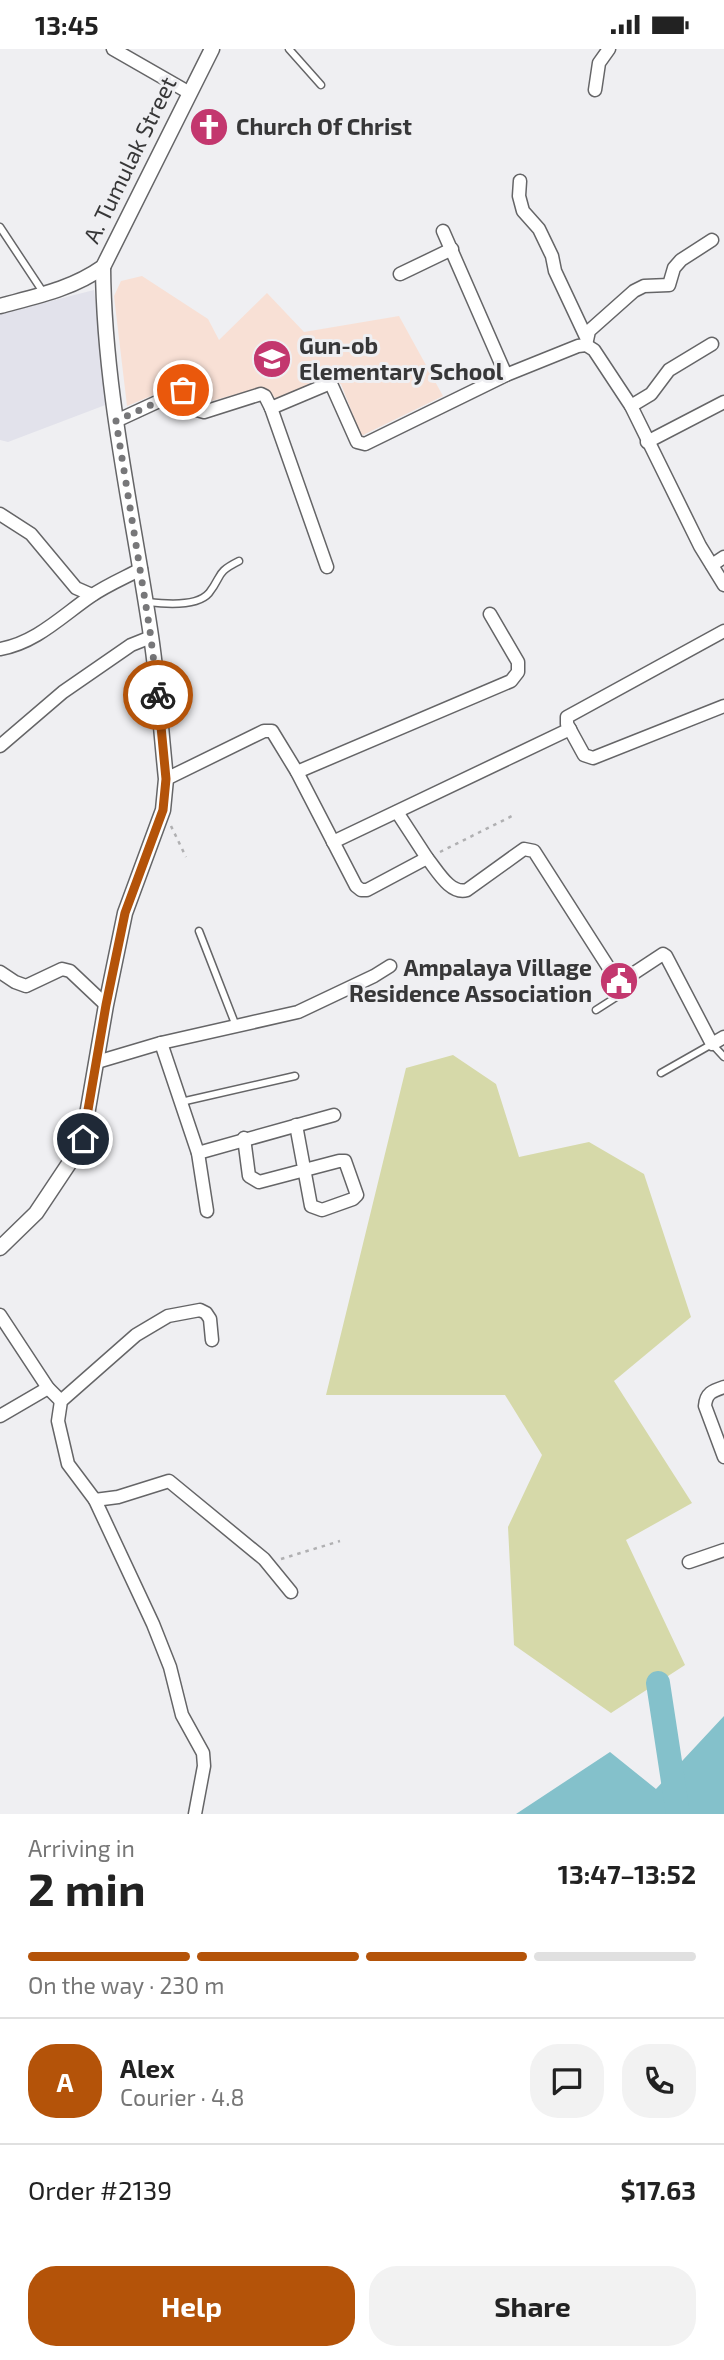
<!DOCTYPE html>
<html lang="en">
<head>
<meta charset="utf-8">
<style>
  :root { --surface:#fff; --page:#f2f2f2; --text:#222; --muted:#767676; --line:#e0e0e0; --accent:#b45309 }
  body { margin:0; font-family:"Exo 2",sans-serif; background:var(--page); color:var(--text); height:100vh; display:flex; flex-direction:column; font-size:26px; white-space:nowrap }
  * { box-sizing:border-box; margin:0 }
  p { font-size:23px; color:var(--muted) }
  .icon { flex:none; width:38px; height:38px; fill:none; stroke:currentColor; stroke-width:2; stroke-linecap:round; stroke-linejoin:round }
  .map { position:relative; height:1765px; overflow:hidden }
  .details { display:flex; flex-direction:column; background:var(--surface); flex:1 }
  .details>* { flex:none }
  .pin { position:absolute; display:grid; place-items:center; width:60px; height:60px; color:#fff; margin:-30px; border:4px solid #fff; border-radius:50%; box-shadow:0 2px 7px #0007 }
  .courier { position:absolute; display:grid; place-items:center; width:70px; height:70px; margin:-35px; border:5px solid #b45309; border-radius:50%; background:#fff; color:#222; box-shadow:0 2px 9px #0007 }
  .overview em { font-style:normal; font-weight:700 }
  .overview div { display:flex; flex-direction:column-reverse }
  .overview { display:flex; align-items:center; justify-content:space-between; height:119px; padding:0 28px }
  h1 { font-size:46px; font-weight:700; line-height:52px }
  .bar { display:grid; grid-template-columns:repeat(4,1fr); gap:10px 7px; align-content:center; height:84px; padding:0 28px }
  .bar i { height:9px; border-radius:5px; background:var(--line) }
  .bar .current { background:var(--accent) }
  .bar p { grid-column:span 4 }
  .line { display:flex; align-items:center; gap:18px; padding:0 28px; border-top:2px solid var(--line) }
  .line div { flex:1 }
  .round { display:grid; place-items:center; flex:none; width:74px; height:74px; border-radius:28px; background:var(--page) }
  .primary-button { display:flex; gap:14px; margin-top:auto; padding:14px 28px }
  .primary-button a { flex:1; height:80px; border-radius:28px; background:var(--accent); color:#fff; font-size:28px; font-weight:700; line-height:80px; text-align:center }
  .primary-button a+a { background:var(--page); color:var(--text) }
  .status { display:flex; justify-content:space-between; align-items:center; height:49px; padding:0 35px; background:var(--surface); direction:ltr }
  .status svg { height:19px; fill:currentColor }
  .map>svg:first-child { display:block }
</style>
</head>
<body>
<div class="status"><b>13:45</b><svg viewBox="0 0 49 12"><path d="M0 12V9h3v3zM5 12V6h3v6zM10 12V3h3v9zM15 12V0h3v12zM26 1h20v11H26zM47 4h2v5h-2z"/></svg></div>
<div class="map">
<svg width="724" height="1765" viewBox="0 0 724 1765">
  <rect width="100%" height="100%" fill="#efeff2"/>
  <path fill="#e2e2eb" d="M 94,241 L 108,355 L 8,393 L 0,391 L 0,265 Z"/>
  <path fill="#f8e0d5" d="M 142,227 L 208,270 L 219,291 L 267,244 L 304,283 L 399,267 L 443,347 L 361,387 L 341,335 L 321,329 L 277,350 L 260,339 L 200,355 L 187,332 L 127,357 L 114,247 L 121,232 Z"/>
  <path fill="#d6d9a9" d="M 453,1006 L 496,1035 L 519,1108 L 589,1093 L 644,1125 L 691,1268 L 614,1332 L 692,1454 L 626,1491 L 685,1616 L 611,1664 L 514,1596 L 508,1478 L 542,1406 L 505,1346 L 326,1346 L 406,1019 Z"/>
  <path fill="#84c1cb" d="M 724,1667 L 724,1765 L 516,1765 L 610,1703 L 656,1740 Z"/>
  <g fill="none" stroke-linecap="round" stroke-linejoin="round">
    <path stroke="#84c1cb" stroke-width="24" d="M 658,1634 L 678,1765"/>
    <g stroke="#656567" stroke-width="9">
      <g id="service">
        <path d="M 289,0 L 321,36"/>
        <path d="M 0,178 L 43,243"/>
        <path d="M 148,553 C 164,555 197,558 209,544 C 223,526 215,524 239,512"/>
        <path d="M 199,882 L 236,977"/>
        <path d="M 596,961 L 621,945 L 626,938 L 625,930"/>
        <path d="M 661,1024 L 712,995 L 724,1008"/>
        <path d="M 181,1053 L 295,1027"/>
      </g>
    </g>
    <g stroke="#656567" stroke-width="15">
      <g id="minor">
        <path d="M 113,0 L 188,43"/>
        <path d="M 595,41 L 599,14 L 609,0"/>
        <path d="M 520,132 L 519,147 L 523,162 L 539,180 L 552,207 L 555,222 L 586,288"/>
        <path d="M 443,182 L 506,326"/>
        <path d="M 400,225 L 452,200"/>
        <path d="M 586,296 L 589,282 L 634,242 L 644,237 L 669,236 L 674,219 L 681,211 L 712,191"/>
        <path d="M 631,357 L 651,345 L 669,321 L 712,295"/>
        <path d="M 271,359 L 327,518"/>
        <path d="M 116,372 L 183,341 L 189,343 L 197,361 L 204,363 L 261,345 L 265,347 L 271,359 L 328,335 L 332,337 L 357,393 L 365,395 L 506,326 L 578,297 L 586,296 L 594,301 L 631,357 L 700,497 L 724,536"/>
        <path d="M 647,393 L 724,353"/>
        <path d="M 0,465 L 31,485 L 76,539 L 92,546"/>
        <path d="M 712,516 L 724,508"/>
        <path d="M 724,582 L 567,668 L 567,675 L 584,706 L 593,709 L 724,657"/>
        <path d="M 0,600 C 36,594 63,566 91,547 C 107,536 124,529 141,520"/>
        <path d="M 0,697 L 63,643 L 131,596 L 151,588"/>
        <path d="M 297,723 L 511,632 L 518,623 L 518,613 L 490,565"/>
        <path d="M 166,730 L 264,682 L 272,682 L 297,723 L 356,837 L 361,841 L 367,841 L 427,809 C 437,821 450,846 467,841 L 524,800 L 534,802 L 614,927 L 625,930 L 663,905 L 666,907 L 712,995 L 724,988"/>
        <path d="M 397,763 L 427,809"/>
        <path d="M 333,793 L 570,680"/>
        <path d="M 0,923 L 15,933 L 26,937 L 62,920 L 70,922 L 106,956"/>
        <path d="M 161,994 L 198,1104 L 207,1162"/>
        <path d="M 97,1013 L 161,994 L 298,963 L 374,927 L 390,917"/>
        <path d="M 244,1089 L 249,1127 L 259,1133 L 339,1112 L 345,1112 L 357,1146 L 353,1150 L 322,1161 L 311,1157 L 296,1076"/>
        <path d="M 198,1104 L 334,1066"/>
        <path d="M 0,1266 L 48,1339 L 61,1352"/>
        <path d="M 212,1291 L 210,1270 L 206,1264 L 200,1261 L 168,1267 L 136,1286 L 61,1352 L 58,1372 L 68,1415 L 95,1451 L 118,1448 L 169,1432 L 264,1510 L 291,1543"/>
        <path d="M 724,1338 C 712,1342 706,1344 705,1357 L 724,1408"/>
        <path d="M 0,1367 L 48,1339"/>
        <path d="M 95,1451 L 153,1575 L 170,1618 L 182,1666 L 203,1704 L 204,1717 L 195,1765"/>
        <path d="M 689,1513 L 724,1501"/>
      </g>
    </g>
    <g stroke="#656567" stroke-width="17">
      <g id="tertiary">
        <path d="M 0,257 C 37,247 72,240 103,218 L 212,0"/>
        <path d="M 0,1199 L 36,1164 L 76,1104 L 83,1089 L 106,956 L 125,864 L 163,761 L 166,730 C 161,682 158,634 151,587 C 133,465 104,342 103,218"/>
      </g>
    </g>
    <g stroke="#b0b0b2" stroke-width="2.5" stroke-dasharray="3.5 5" stroke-linecap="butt">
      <path d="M 171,777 L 186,808"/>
      <path d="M 440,803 L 514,766"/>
      <path d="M 281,1510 L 340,1492"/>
    </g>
    <use href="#service" stroke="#fff" stroke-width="6"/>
    <use href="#minor" stroke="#fff" stroke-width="12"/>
    <use href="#tertiary" stroke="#fff" stroke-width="14"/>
  </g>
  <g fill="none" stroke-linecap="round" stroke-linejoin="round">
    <path stroke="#777779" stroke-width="7" stroke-dasharray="0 12.6" d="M 158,646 L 150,582 L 116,372 L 183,341"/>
    <path stroke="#b45309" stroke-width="9" d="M 83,1090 L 106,956 L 125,864 L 163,761 L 166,730 L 158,646"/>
  </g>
  <defs>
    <g id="church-disc" transform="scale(2.0125)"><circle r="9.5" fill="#c3376e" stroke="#efeff2"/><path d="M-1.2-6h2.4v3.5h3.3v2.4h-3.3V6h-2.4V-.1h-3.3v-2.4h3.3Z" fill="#fff"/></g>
    <g id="school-disc" transform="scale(2.0125)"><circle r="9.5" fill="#c3376e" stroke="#efeff2"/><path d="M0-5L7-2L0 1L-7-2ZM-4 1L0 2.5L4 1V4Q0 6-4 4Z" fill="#fff"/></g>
    <g id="civic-disc" transform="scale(2.0125)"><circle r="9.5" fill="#c3376e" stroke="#efeff2"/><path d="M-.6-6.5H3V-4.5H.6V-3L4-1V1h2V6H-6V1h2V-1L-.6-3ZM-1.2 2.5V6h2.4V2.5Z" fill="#fff"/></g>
  </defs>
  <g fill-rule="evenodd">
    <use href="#church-disc" x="209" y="78"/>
    <use href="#school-disc" x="272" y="310"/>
    <use href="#civic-disc" x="619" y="932"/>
  </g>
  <g text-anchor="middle" stroke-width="6" stroke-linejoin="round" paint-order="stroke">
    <g font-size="23" font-weight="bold" fill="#373738" stroke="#efeff2" text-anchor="start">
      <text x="236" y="86">Church Of Christ</text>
      <text x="299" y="305">Gun-ob<tspan x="299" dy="26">Elementary School</tspan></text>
      <text x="592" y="927" text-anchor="end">Ampalaya Village<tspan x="592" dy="26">Residence Association</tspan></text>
    </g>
    <g font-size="23" fill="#373738" stroke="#efeff2">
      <text transform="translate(130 111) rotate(-64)" y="8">A. Tumulak Street</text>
    </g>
  </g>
</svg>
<div class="pin" style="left:183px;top:341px;background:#ea580c"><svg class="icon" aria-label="bag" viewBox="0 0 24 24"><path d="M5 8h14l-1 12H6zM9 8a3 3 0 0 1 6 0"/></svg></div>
<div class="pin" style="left:83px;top:1090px;background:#1f2937"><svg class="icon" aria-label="home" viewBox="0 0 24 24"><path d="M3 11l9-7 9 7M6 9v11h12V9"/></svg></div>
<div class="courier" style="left:158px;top:646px"><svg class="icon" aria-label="bike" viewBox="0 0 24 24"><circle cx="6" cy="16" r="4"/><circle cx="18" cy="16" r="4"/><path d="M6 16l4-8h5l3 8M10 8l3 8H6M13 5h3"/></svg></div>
</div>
<section class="details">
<div class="overview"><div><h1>2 min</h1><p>Arriving in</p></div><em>13:47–13:52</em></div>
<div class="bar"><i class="current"></i><i class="current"></i><i class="current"></i><i></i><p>On the way · 230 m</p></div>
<div class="line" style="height:126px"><b class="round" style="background:var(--accent);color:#fff">A</b><div><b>Alex</b><p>Courier · 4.8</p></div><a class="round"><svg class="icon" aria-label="chat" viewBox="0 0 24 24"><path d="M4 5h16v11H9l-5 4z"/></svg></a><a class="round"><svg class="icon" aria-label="phone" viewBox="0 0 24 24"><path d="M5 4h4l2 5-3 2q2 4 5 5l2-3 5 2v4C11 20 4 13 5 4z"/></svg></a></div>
<div class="line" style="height:91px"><div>Order #2139</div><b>$17.63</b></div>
<div class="primary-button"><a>Help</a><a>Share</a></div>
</section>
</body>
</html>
